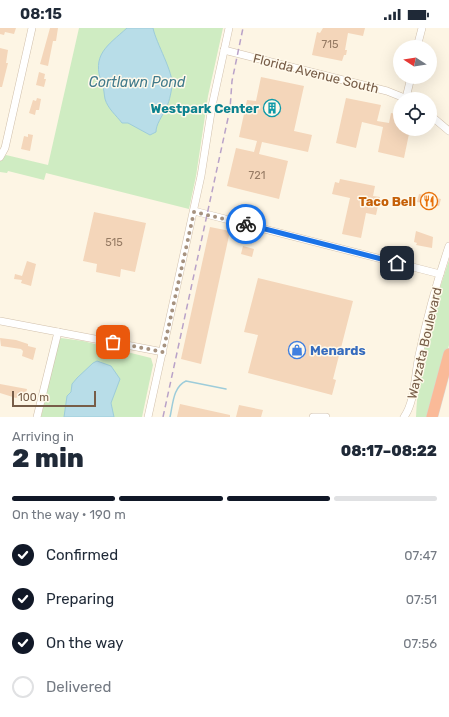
<!DOCTYPE html>
<html lang="en">
<head>
<meta charset="utf-8">
<style>
  :root { --surface:#fff; --page:#f6f6f7; --text:#1f2937; --muted:#747a83; --line:#e0e1e3; --accent:#111827 }
  body { margin:0; font-family:Rubik,sans-serif; background:var(--page); color:var(--text); height:100vh; display:flex; flex-direction:column; font-size:15px; white-space:nowrap }
  * { box-sizing:border-box; margin:0 }
  p { font-size:13px; color:var(--muted) }
  .icon { flex:none; width:22px; height:22px; fill:none; stroke:currentColor; stroke-width:2; stroke-linecap:round; stroke-linejoin:round }
  .map { position:relative; height:389px; overflow:hidden }
  .panel { display:flex; flex-direction:column; background:var(--surface); flex:1 }
  .panel>* { flex:none }
  .needle { width:26px; rotate:282deg }
  .tools { position:absolute; left:393px; top:12px; display:grid; gap:8px }
  .tools a { display:grid; place-items:center; width:44px; height:44px; border-radius:50%; background:var(--surface); box-shadow:0 4px 16px #0002; font-size:20px }
  .scale { position:absolute; left:12px; bottom:10px; width:84px; box-sizing:border-box; padding-left:4px; border:2px solid #775d48; border-top:0; font-size:11px; line-height:14px; white-space:nowrap; color:#775d48; -webkit-text-stroke:3px #fff9eb; paint-order:stroke }
  .pin { position:absolute; display:grid; place-items:center; width:34px; height:34px; color:#fff; margin:-17px; border-radius:8px; box-shadow:0 2px 6px #0006 }
  .courier { position:absolute; display:grid; place-items:center; width:40px; height:40px; margin:-20px; border:3px solid #1a73e8; border-radius:50%; background:#fff; color:#222; box-shadow:0 1px 5px #0007 }
  .head em { font-style:normal; font-weight:800 }
  .head div { display:flex; flex-direction:column-reverse }
  .head { display:flex; align-items:center; justify-content:space-between; height:68px; padding:0 12px }
  h1 { font-size:26px; font-weight:800; line-height:30px }
  .bar { display:grid; grid-template-columns:repeat(4,1fr); gap:6px 4px; align-content:center; height:48px; padding:0 12px }
  .bar i { height:5px; border-radius:3px; background:var(--line) }
  .bar .selected { background:var(--accent) }
  .bar p { grid-column:span 4 }
  ol { padding:0 12px; list-style:none }
  li { display:flex; align-items:center; gap:12px; height:44px }
  li p { margin-inline-start:auto }
  li .icon { padding:4px; border-radius:50%; background:var(--accent); color:#fff; stroke-width:4 }
  li:last-child { color:var(--muted) }
  li i { width:22px; height:22px; border:2px solid var(--line); border-radius:50% }
  .status { display:flex; justify-content:space-between; align-items:center; height:28px; padding:0 20px; background:var(--surface); direction:ltr }
  .status svg { height:11px; fill:currentColor }
  .map>svg:first-child { display:block }
</style>
</head>
<body>
<div class="status"><b>08:15</b><svg viewBox="0 0 49 12"><path d="M0 12V9h3v3zM5 12V6h3v6zM10 12V3h3v9zM15 12V0h3v12zM26 1h20v11H26zM47 4h2v5h-2z"/></svg></div>
<div class="map">
<svg width="449" height="389" viewBox="0 0 449 389">
  <rect width="100%" height="100%" fill="#fdf5e4"/>
  <g fill="#cfecc2">
    <path d="M 79,0 L 223,0 L 208,68 L 196,148 L 189,181 L 46,145 L 44,152 L 8,143 L 7,145 L 0,144 L 0,133 L 6,127 L 48,137 Z"/>
    <path d="M 449,232 L 449,317 L 429,389 L 416,389 C 418,337 432,282 449,232 Z"/>
    <path d="M 61,310 L 83,313 L 151,330 L 153,337 L 142,389 L 41,389 L 58,314 Z"/>
  </g>
  <g fill="#b8dde8" stroke="#9dccda">
    <path d="M 127,0 L 153,0 C 156,15 174,45 172,58 C 171,65 169,76 165,82 C 162,89 156,96 156,104 L 150,107 L 128,95 L 122,95 C 116,87 108,81 105,71 C 104,66 104,60 102,56 C 91,27 107,18 127,0 Z"/>
    <path d="M 97,333 L 111,338 L 120,351 L 111,375 L 114,389 L 64,389 L 67,368 L 71,364 L 72,356 L 77,350 L 93,335 Z"/>
  </g>
  <g fill="none" stroke-linecap="round" stroke-linejoin="round">
    <path stroke="#9dccda" stroke-width="1.5" d="M 170,389 C 173,376 173,359 186,353 L 226,361"/>
  </g>
  <g fill="#f4d6ba">
    <path d="M 0,0 L 16,0 L 14,6 L 5,4 L 4,7 L 0,6 Z"/>
    <path d="M 50,0 L 58,0 L 56,13 L 53,13 L 48,38 L 40,36 Z"/>
    <path d="M 323,0 L 365,0 L 363,8 L 348,5 L 345,22 L 347,22 L 346,27 L 344,27 L 342,33 L 312,27 L 317,4 L 320,5 Z"/>
    <path d="M 0,20 L 8,22 L 6,35 L 8,35 L 2,59 L 0,59 Z"/>
    <path d="M 39,44 L 45,46 L 44,51 L 46,51 L 44,59 L 36,57 Z"/>
    <path d="M 261,49 L 304,58 L 294,103 L 312,107 L 308,124 L 262,114 L 259,126 L 288,133 L 279,171 L 227,158 L 236,120 L 254,124 L 257,113 L 239,109 L 247,72 L 256,73 Z"/>
    <path d="M 37,70 L 41,71 L 39,82 L 36,82 L 35,87 L 29,85 L 33,72 L 36,73 Z"/>
    <path d="M 346,70 L 381,77 L 377,93 L 389,95 L 391,85 L 400,87 L 400,101 L 410,101 L 404,130 L 378,124 L 383,99 L 362,94 L 356,120 L 336,115 Z"/>
    <path d="M 28,106 L 33,107 L 30,123 L 21,121 L 24,108 L 28,109 Z"/>
    <path d="M 340,151 L 375,158 L 373,168 L 380,169 L 376,187 L 366,185 L 361,210 L 342,206 L 350,170 L 332,166 L 335,154 L 339,155 Z"/>
    <path d="M 419,166 L 441,171 L 439,178 L 417,174 Z"/>
    <path d="M 94,184 L 146,195 L 135,244 L 121,241 L 120,249 L 96,244 L 97,236 L 83,233 Z"/>
    <path d="M 210,199 L 230,203 L 201,336 L 181,331 Z"/>
    <path d="M 416,203 L 433,209 L 432,220 L 416,217 L 417,215 L 414,214 Z"/>
    <path d="M 243,218 L 254,221 L 252,229 L 241,226 Z"/>
    <path d="M 27,233 L 36,236 L 31,258 L 21,255 L 22,252 L 14,251 L 15,246 L 22,248 Z"/>
    <path d="M 258,250 L 353,273 L 333,351 L 336,352 L 332,367 L 248,345 L 258,307 L 244,304 Z"/>
    <path d="M 0,310 L 16,312 L 28,316 L 28,318 L 36,320 L 33,332 L 22,328 L 23,323 L 21,321 L 1,318 Z"/>
    <path d="M 0,356 L 27,361 L 25,369 L 19,368 L 16,370 L 0,365 Z"/>
    <path d="M 180,376 L 230,387 L 230,389 L 177,389 Z"/>
    <path d="M 239,377 L 263,382 L 261,389 L 236,389 Z"/>
  </g>
  <g fill="none" stroke-linecap="round" stroke-linejoin="round">
    <g stroke="#d1c0ac" stroke-width="8">
      <g id="minor">
        <path d="M 417,19 L 422,0"/>
        <path d="M 224,22 L 387,63 L 407,71"/>
        <path d="M 406,70 L 411,49"/>
        <path d="M 430,87 L 449,103"/>
        <path d="M 0,129 L 5,120 L 32,0"/>
        <path d="M 194,183 L 440,246"/>
        <path d="M 0,293 L 163,324"/>
        <path d="M 37,389 L 58,304"/>
        <path d="M 148,389 L 201,148 L 212,78 L 229,0"/>
        <path d="M 313,389 L 326,389"/>
        <path d="M 404,389 C 415,374 415,345 419,327 C 427,290 437,253 449,218"/>
      </g>
    </g>
    <g stroke="#dcd5cf" stroke-width="12">
      <path id="highway" d="M 432,389 L 449,326"/>
    </g>
    <use href="#minor" stroke="#fff" stroke-width="7"/>
    <use href="#highway" stroke="#faba98" stroke-width="11"/>
    <path stroke="#b9a2c8" stroke-width="1.5" stroke-dasharray="6 4" stroke-linecap="butt" d="M 163,389 L 230,81 L 232,53 L 243,0"/>
  </g>
  <g fill="none" stroke-linecap="round" stroke-linejoin="round">
    <path stroke="#a6927f" stroke-width="4" stroke-dasharray="0 7.2" d="M 113,314 L 163,324 L 194,184 L 246,196"/>
    <path stroke="#1a73e8" stroke-width="5" d="M 246,196 L 397,235"/>
  </g>
  <defs>
    <g id="building-ring" transform="scale(0.9)"><circle r="9.5" fill="#fff9eb" stroke="#0f9aa8" stroke-width="1.5"/><path d="M-4-6H4V6H1V3H-1V6H-4ZM-2.5-4.3h1.7v1.8h-1.7ZM.8-4.3h1.7v1.8H.8ZM-2.5-1h1.7V.8h-1.7ZM.8-1h1.7V.8H.8Z" fill="#0f9aa8"/></g>
    <g id="restaurant-ring" transform="scale(0.9)"><circle r="9.5" fill="#fff9eb" stroke="#e8710a" stroke-width="1.5"/><path d="M-5-6h1v4h1v-4h1v4h1v-4h1v5L-1.5 .5V6h-2V.5L-5-1ZM5-6V6H3V1.5H1.5Q1.5-4 5-6Z" fill="#e8710a"/></g>
    <g id="shop-ring" transform="scale(0.9)"><circle r="9.5" fill="#fff9eb" stroke="#3f7fe0" stroke-width="1.5"/><path d="M-5-2.5h2.3a2.7 3.5 0 0 1 5.4 0H5L5.5 6h-11ZM-1.5-2.5h3a1.5 2.3 0 0 0-3 0Z" fill="#3f7fe0"/></g>
  </defs>
  <g fill-rule="evenodd">
    <use href="#building-ring" x="272" y="80"/>
    <use href="#restaurant-ring" x="429" y="173"/>
    <use href="#shop-ring" x="297" y="322"/>
  </g>
  <g text-anchor="middle" stroke-width="3" stroke-linejoin="round" paint-order="stroke">
    <g font-size="11" fill="#967b64">
      <text x="330" y="20">715</text>
      <text x="257" y="151">721</text>
      <text x="114" y="218">515</text>
    </g>
    <g font-size="13" fill="#775d48" stroke="#fff9eb">
      <text transform="translate(316 45) rotate(14)" y="5">Florida Avenue South</text>
      <text transform="translate(424 315) rotate(-77)" y="5">Wayzata Boulevard</text>
    </g>
    <g font-size="13" font-weight="bold" fill="#0d838f" stroke="#fff9eb" text-anchor="end">
      <text x="259" y="85">Westpark Center</text>
    </g>
    <g font-size="13" font-weight="bold" fill="#c56008" stroke="#fff9eb" text-anchor="end">
      <text x="416" y="178">Taco Bell</text>
    </g>
    <g font-size="13" font-weight="bold" fill="#366cbe" stroke="#fff9eb" text-anchor="start">
      <text x="310" y="327">Menards</text>
    </g>
    <g font-size="14" font-style="italic" fill="#417a8b" stroke="#fff9eb">
      <text x="137" y="59">Cortlawn Pond</text>
    </g>
  </g>
</svg>
<div class="tools">
<a><svg class="needle" viewBox="-14 -14 28 28"><path d="M0-13l5 13h-10z" fill="#e53935"/><path d="M0 13l5-13h-10z" fill="#747a83"/></svg></a>
<a><svg class="icon" aria-label="locate" viewBox="0 0 24 24"><circle cx="12" cy="12" r="6"/><path d="M12 2v4M12 18v4M2 12h4M18 12h4"/></svg></a>
</div>
<div class="scale">100 m</div>
<div class="pin" style="left:113px;top:314px;background:#ea580c"><svg class="icon" aria-label="bag" viewBox="0 0 24 24"><path d="M5 8h14l-1 12H6zM9 8a3 3 0 0 1 6 0"/></svg></div>
<div class="pin" style="left:397px;top:235px;background:#1f2937"><svg class="icon" aria-label="home" viewBox="0 0 24 24"><path d="M3 11l9-7 9 7M6 9v11h12V9"/></svg></div>
<div class="courier" style="left:246px;top:196px"><svg class="icon" aria-label="bike" viewBox="0 0 24 24"><circle cx="6" cy="16" r="4"/><circle cx="18" cy="16" r="4"/><path d="M6 16l4-8h5l3 8M10 8l3 8H6M13 5h3"/></svg></div>
</div>
<section class="panel">
<div class="head"><div><h1>2 min</h1><p>Arriving in</p></div><em>08:17–08:22</em></div>
<div class="bar"><i class="selected"></i><i class="selected"></i><i class="selected"></i><i></i><p>On the way · 190 m</p></div>
<ol>
<li><svg class="icon" aria-label="check" viewBox="0 0 24 24"><path d="M5 12l5 5 9-10"/></svg>Confirmed<p>07:47</p></li>
<li><svg class="icon" aria-label="check" viewBox="0 0 24 24"><path d="M5 12l5 5 9-10"/></svg>Preparing<p>07:51</p></li>
<li><svg class="icon" aria-label="check" viewBox="0 0 24 24"><path d="M5 12l5 5 9-10"/></svg>On the way<p>07:56</p></li>
<li><i></i>Delivered</li>
</ol>
</section>
</body>
</html>
